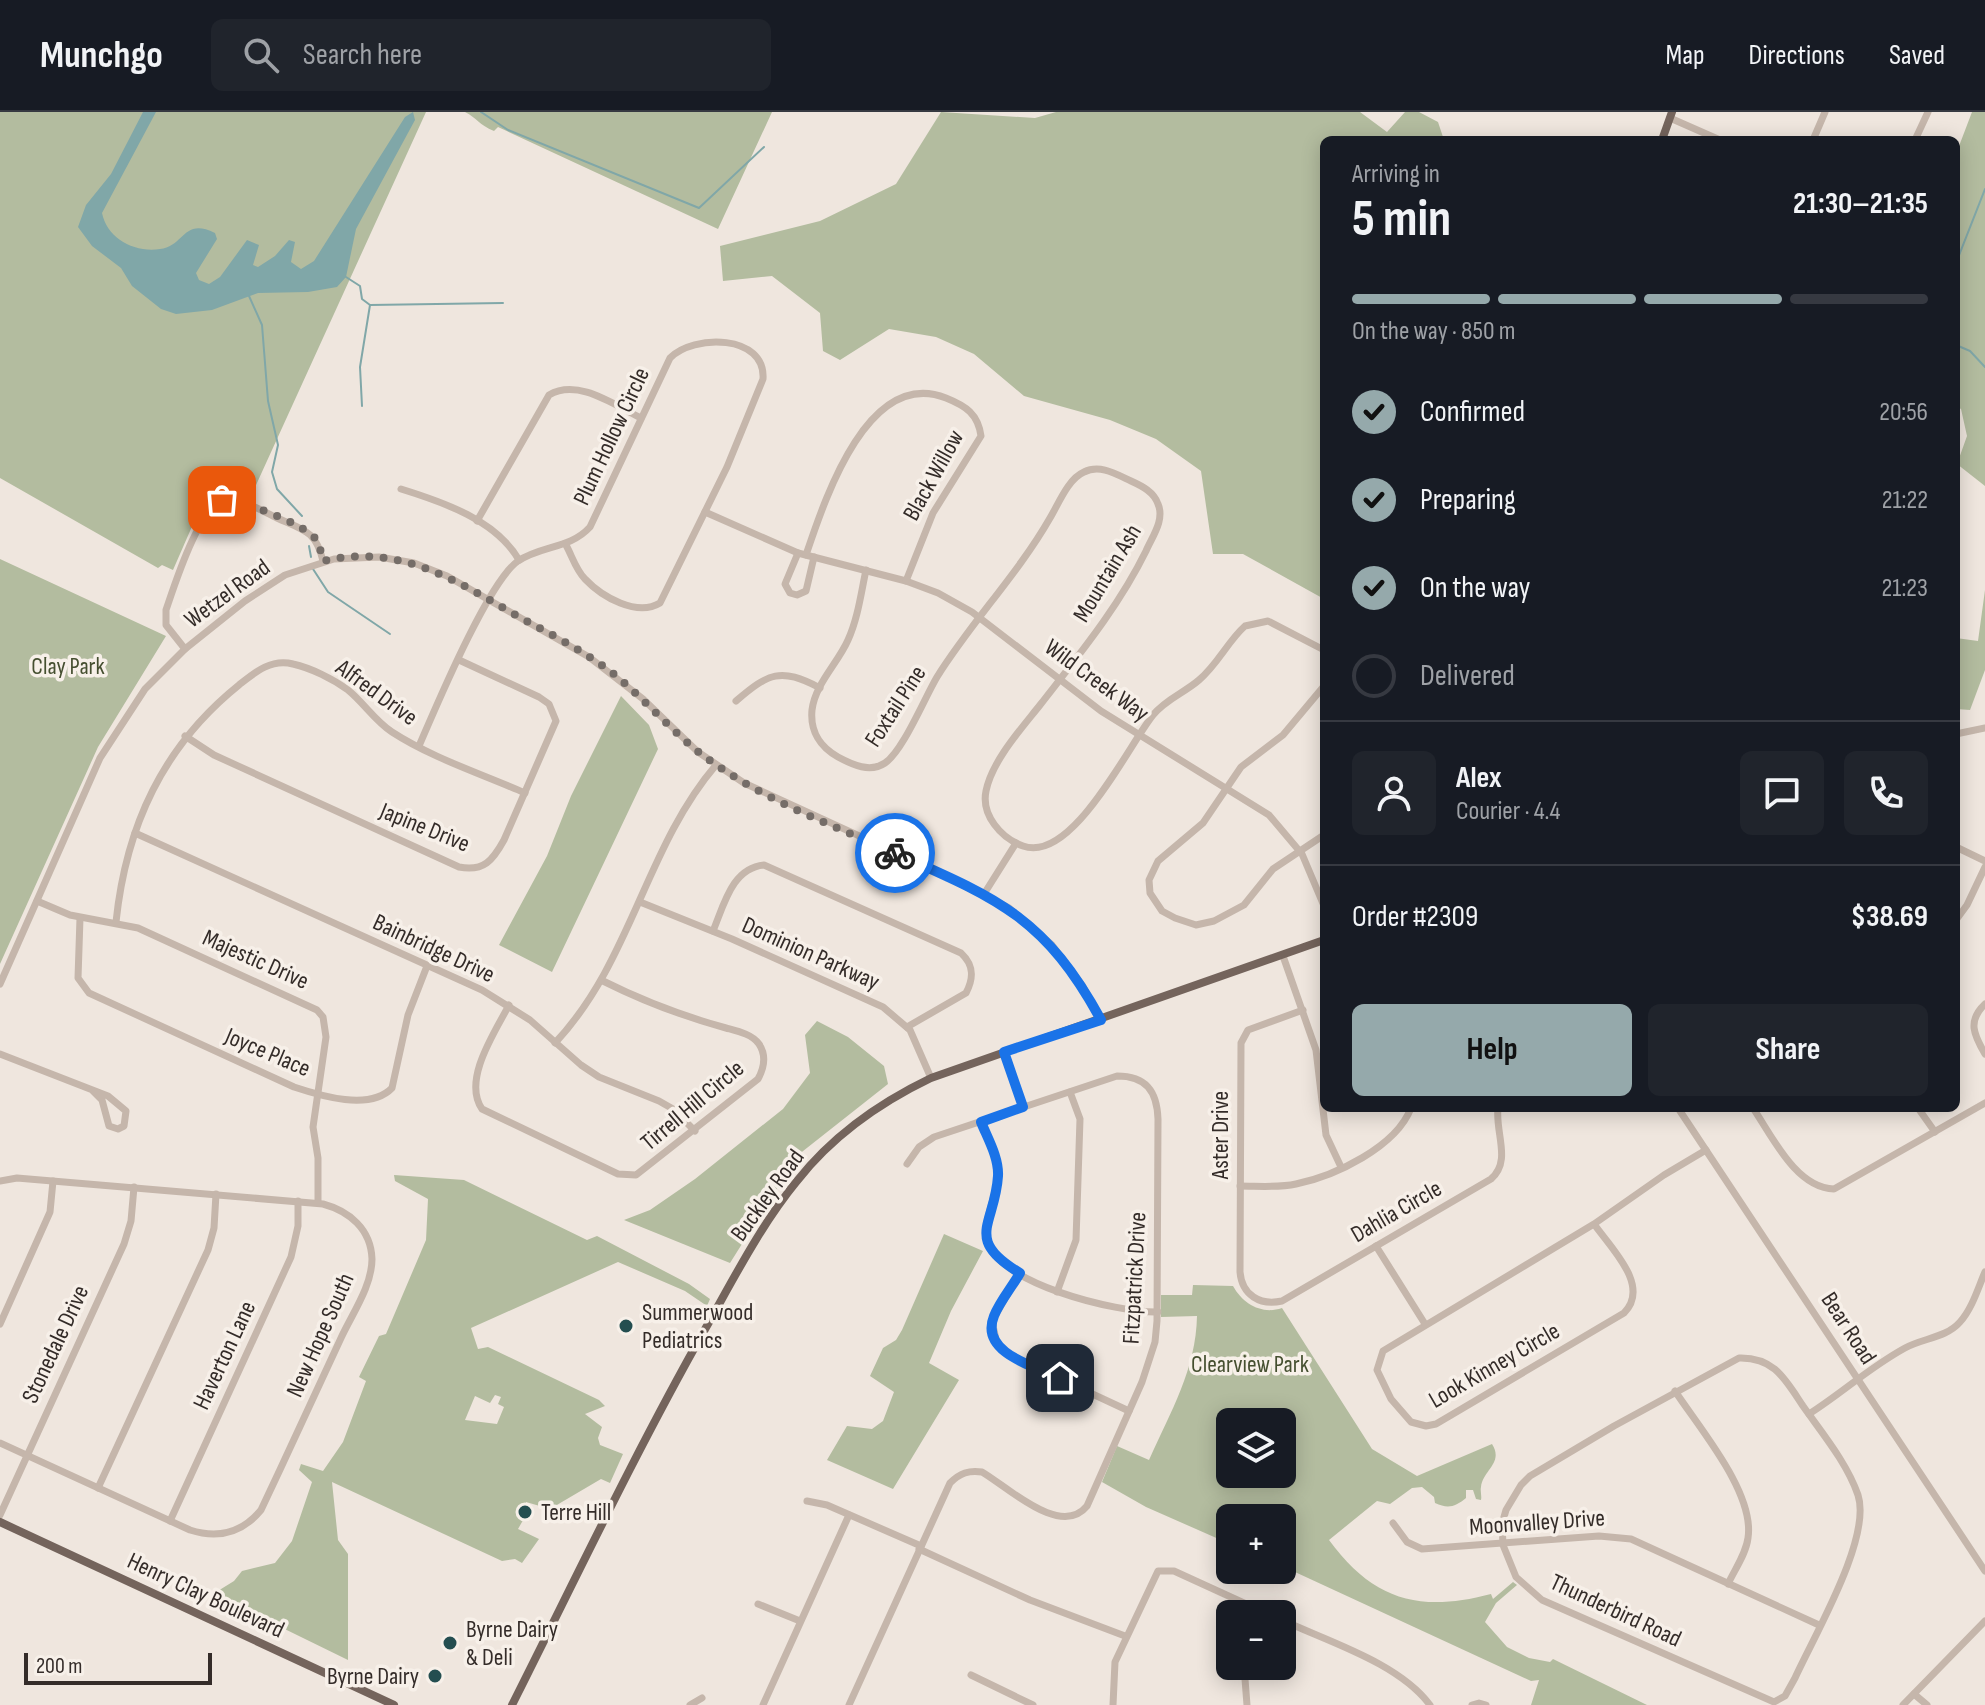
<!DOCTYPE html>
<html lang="en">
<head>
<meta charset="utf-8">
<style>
  :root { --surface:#171b24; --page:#20242c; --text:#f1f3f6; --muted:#9ea1a6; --line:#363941; --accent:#95a9ab }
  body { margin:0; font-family:"Sofia Sans Condensed",sans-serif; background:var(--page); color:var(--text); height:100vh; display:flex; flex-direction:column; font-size:30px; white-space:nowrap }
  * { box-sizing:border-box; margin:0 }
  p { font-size:26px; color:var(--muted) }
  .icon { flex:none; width:44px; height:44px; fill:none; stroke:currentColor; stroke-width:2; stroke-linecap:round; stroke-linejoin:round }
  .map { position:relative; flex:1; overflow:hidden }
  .details { position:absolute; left:1320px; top:24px; width:640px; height:976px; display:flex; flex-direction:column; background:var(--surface); border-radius:12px; box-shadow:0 4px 20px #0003 }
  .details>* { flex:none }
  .tools { position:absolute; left:1216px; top:1296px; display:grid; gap:16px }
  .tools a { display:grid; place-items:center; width:80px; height:80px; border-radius:12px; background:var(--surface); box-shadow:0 4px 20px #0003; font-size:40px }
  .scale { position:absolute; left:24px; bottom:20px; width:188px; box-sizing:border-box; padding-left:8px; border:4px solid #342c29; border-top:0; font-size:22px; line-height:28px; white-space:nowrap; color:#342c29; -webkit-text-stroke:6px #f7f0e9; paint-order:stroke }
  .pin { position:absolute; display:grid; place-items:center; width:68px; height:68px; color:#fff; margin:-34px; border-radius:16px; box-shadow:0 4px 12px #0006 }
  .courier { position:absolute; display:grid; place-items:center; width:80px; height:80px; margin:-40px; border:6px solid #1a73e8; border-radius:50%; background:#fff; color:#222; box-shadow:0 2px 10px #0007 }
  .headline em { font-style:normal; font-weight:700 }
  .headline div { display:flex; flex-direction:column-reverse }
  .headline { display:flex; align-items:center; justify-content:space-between; height:136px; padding:0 32px }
  h1 { font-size:52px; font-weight:700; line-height:60px }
  .bar { display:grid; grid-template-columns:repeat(4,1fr); gap:12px 8px; align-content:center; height:96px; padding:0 32px }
  .bar i { height:10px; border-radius:6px; background:var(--line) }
  .bar .on { background:var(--accent) }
  .bar p { grid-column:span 4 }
  .line { display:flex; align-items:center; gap:20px; padding:0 32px; border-top:2px solid var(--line) }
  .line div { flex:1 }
  .round { display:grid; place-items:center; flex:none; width:84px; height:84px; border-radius:12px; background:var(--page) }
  ol { padding:0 32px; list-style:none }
  li { display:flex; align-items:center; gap:24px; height:88px }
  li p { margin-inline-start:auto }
  li .icon { padding:8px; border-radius:50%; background:var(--accent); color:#111; stroke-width:4 }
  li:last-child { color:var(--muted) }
  li i { width:44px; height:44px; border:4px solid var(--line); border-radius:50% }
  .button { display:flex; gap:16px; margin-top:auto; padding:16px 32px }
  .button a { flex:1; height:92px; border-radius:12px; background:var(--accent); color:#111; font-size:32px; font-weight:700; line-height:92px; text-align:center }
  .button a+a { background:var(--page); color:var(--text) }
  header { display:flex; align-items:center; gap:48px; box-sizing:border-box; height:112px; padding:0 40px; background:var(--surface); border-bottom:2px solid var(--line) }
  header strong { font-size:38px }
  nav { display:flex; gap:44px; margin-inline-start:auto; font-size:28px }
  .search { width:560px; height:72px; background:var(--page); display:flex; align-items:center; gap:20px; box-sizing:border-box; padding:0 28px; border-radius:12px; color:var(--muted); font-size:30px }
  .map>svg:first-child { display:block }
</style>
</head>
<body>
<header>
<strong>Munchgo</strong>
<div class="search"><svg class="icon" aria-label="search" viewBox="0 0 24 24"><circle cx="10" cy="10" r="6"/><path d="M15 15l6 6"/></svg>Search here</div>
<nav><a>Map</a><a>Directions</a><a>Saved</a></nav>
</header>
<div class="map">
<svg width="1985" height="1593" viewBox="0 0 1985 1593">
  <rect width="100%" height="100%" fill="#efe6de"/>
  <g fill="#b3bc9f" fill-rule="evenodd">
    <path d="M 0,0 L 426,0 L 251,384 L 213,368 L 210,375 L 217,381 L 204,387 L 173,458 L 162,453 L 158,456 L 0,366 Z"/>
    <path d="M 465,0 L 772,0 L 718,117 L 498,15 L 494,19 C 479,13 477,6 465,0 Z"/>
    <path d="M 941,0 L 1035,6 L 1056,0 L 1360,0 L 1387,20 L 1405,0 L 1419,0 L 1438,10 L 1444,28 L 1324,28 L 1324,487 L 1243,442 L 1213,442 L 1201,359 L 1156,327 L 1110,308 L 1024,284 L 974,242 L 936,225 L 889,217 L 840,248 L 823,239 L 820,201 L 772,164 L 723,169 L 720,134 L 820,109 L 896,72 Z"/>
    <path d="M 1972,0 L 1985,0 L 1985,374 L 1957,352 L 1967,324 L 1961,297 L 1956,294 L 1956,42 Z"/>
    <path d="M 0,447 L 166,524 L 98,635 L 0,852 Z"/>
    <path d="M 1985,478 L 1985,558 L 1970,598 L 1956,597 L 1956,526 L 1978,529 Z"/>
    <path d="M 621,584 L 649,613 L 658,637 L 552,860 L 499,833 L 547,744 L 571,684 Z"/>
    <path d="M 817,909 L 848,925 L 884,954 L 888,972 L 798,1043 L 730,1151 L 624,1108 L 650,1098 L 695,1067 L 783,997 L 810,961 L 805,923 Z"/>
    <path d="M 394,1063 L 464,1068 L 587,1128 L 597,1124 L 689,1172 L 710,1187 L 707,1194 L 685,1179 L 618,1150 L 471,1216 L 478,1237 L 488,1235 L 599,1288 L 605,1294 L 585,1302 L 602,1315 L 598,1326 L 600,1333 L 623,1342 L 610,1371 L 601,1367 L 550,1397 L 526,1390 L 526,1403 L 518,1417 L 539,1427 L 522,1451 L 515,1447 L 502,1449 L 332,1370 L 338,1428 L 348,1442 L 348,1548 L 213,1482 L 234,1469 L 242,1459 L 275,1451 L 292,1429 L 312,1370 L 299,1358 L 301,1352 L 323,1359 L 343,1330 L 366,1269 L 359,1265 L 379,1224 L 386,1222 L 426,1128 L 428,1087 L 395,1069 ZM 495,1283 L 501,1285 L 498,1292 L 504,1295 L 497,1312 L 465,1308 L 475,1284 L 490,1291 Z"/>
    <path d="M 944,1122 L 983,1139 L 951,1199 L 929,1251 L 959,1268 L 893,1377 L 827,1348 L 847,1314 L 872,1317 L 883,1309 L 894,1280 L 870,1264 L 883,1236 L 896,1228 L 902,1218 Z"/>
    <path d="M 1193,1173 L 1233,1174 C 1243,1192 1262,1203 1282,1196 L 1372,1337 L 1417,1364 L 1492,1332 C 1504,1351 1483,1358 1481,1375 C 1480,1379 1482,1384 1481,1388 L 1476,1387 L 1473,1378 L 1466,1378 L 1466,1386 C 1455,1395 1448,1397 1435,1391 L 1434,1385 L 1422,1375 L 1412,1376 L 1390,1392 L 1377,1389 L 1329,1428 C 1373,1488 1419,1501 1491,1482 L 1493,1487 L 1513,1470 L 1517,1473 L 1496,1491 L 1485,1510 L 1507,1535 L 1529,1546 L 1550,1550 L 1553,1547 L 1647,1593 L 1531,1593 L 1539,1568 L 1531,1569 L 1282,1454 L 1282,1406 L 1230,1406 L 1230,1432 L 1146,1395 L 1102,1370 L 1117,1334 L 1149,1348 C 1171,1299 1196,1257 1197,1204 L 1161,1205 L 1161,1183 L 1192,1183 ZM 1230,1310 L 1282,1310 L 1282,1362 L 1230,1362 Z"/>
  </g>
  <path fill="#80a7a8" d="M 143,0 L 156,0 L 102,101 C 107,126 134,141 160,137 C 185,134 183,105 215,121 L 217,127 L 196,161 L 199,168 L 209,172 L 220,165 L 247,128 L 259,133 L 253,153 L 258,155 L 275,144 L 289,128 L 295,130 L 291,150 L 301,157 L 314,149 L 405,5 L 413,0 L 415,8 L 356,117 L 346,165 L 337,175 L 308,180 L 258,181 L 212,198 L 176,202 L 161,197 L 132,174 L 121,156 L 92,134 L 78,115 L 86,93 L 111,62 Z"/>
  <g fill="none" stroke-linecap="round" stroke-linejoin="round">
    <g stroke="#80a7a8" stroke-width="2">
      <path d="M 481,0 L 508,18 L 699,96 L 764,35"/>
      <path d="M 1956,151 L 1985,77"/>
      <path d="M 346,165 L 360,174 L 362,187 L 370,193 L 503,191"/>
      <path d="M 249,184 L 262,213 L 268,289 L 278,333 L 272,360 L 277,377 L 302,404"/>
      <path d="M 1956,201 L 1956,213"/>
      <path d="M 1956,233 L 1970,239 L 1985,255"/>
      <path d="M 362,294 L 360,255 L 370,193"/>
      <path d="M 309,434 L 311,445"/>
      <path d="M 313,457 L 328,480 L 390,522"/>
    </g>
    <g stroke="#c5b6ab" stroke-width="7">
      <path d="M 1670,6 L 1720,28"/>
      <path d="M 1813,28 L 1825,0"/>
      <path d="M 1915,28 L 1928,0"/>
      <path d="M 401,377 C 443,390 496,408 519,448"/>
      <path d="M 705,400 L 798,441 L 906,469 L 938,481 L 972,500 L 1101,599 L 1269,703 L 1302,742 L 1324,794"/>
      <path d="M 477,409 L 549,283 C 578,266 614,293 641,306"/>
      <path d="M 798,441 L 785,472 L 790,481 L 797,483 L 806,479 L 814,445"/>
      <path d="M 806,443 C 824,390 867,255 946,286 C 966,294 978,302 981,324 L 933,401 L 906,469"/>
      <path d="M 866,458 C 861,481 858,506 848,528 C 838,551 815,572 812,598 C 810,619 820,635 838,645 C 853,653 870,661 885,651 C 903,639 925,585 937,565 C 972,509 1018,462 1050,406 C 1059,391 1068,367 1084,360 C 1100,352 1116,362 1131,369 C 1142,374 1154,380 1158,392 C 1165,408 1152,425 1146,439 C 1118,496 1078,544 1040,593 C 1021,617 992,649 986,679 C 981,703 1001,726 1023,734 C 1072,752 1128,634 1153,603 C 1166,587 1184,581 1199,568 C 1218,552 1228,529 1245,514 L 1268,509 L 1324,538"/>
      <path d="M 185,537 L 166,513 L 166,498 C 174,475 200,391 225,388 C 242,386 262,399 277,406 C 304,418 316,419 323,449"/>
      <path d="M 1324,574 L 1283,623 L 1241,655 L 1203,711 L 1158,749 L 1149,768 L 1150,781 L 1162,799 L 1175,806 L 1196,813 L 1214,809 L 1244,793 L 1273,757 L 1324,723"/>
      <path d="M 736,589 C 769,561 780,555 820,576"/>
      <path d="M 1956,622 L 1985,616"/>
      <path d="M 185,624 L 214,643 L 459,755 C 484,760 493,748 504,728 L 556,609 L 549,592 L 539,585 L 459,548"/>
      <path d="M 419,634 C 436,595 488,470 518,449 C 542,433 570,437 590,415 L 670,246 C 693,222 766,222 763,267 L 727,355 L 660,491 C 637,505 602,485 585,467 C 576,458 572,444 566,433"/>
      <path d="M 135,721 L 482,878 L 530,908 L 581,953 L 599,965 L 659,989 L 673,997 L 695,1019"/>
      <path d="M 1956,735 L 1985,749"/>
      <path d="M 984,782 L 1016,731"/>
      <path d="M 37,789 L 70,803 L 138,816 L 317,898 L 323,905 L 326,925 L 313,1015 L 318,1046 L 318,1091"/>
      <path d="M 640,790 L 732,827 L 883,895 L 910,918 L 931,966"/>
      <path d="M 80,806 L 78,866 L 89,881 L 294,975 C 321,984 370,999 392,976 L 408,903 L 427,854"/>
      <path d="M 1956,808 L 1967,793 L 1985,755"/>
      <path d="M 116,810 C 126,714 163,634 239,573 C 254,561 271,546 293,552 C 311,556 333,567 348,578 C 364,591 375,609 392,620 C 432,646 482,662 525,681"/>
      <path d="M 713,819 C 724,793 732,756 764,753 L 961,841 C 974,853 974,866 966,881 L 907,915"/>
      <path d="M 1283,844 L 1316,938 L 1326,1023 L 1341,1055"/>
      <path d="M 0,872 L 100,646 L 145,577 L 185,537 L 245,489 L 285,463 L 334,447 L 379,445 L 414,451 L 447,464 L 589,545 L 643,587 L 698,640 L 744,671 L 929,756 L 1009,796 L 1052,833 L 1082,873 L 1101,908"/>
      <path d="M 1985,892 C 1967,909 1974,923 1985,942"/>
      <path d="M 509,893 C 495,920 462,968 482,997 L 618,1062 L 636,1063 L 758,967 C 764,956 767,944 759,932 C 752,922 737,919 726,916 C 682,904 643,889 603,869"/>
      <path d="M 1303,898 L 1248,918 L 1241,931 L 1240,1160 C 1242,1183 1260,1194 1282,1189 L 1491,1067 C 1512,1049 1495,1021 1498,996"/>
      <path d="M 555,931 C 632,849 645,736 716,653"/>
      <path d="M 1004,940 L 1023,995"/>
      <path d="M 0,942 L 108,984 L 126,999 L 124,1014 L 118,1017 L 109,1014 L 102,988 L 93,979"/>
      <path d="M 1678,996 L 1985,1459"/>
      <path d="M 1753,996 C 1772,1024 1796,1076 1834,1077 L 1985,991"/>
      <path d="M 1918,996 L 1935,1020"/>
      <path d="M 981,1010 C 988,1026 999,1045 998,1063 C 997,1083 985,1103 986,1123 C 989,1171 1119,1201 1158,1200"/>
      <path d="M 0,1069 L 17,1066 L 323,1092 C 349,1099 371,1117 372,1147 C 372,1174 352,1202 341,1226 C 314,1284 288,1341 261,1398 C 242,1421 218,1427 190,1418 L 0,1331"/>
      <path d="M 1240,1074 C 1258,1074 1278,1076 1296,1072 C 1335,1064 1396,1035 1411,996"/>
      <path d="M 1594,1112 C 1611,1136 1651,1174 1624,1201 L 1436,1312 L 1426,1314 L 1411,1310 L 1391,1287 L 1377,1258 L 1383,1239 L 1594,1112 L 1664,1063 L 1706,1038"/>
      <path d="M 1376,1134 L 1425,1212"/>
      <path d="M 1020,1161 L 992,1209 L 997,1232 L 1011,1244 L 1129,1299"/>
      <path d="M 1057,1180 L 1076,1128 L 1080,1007 L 1070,980"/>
      <path d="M 0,1212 L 50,1100 L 53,1069"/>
      <path d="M 1739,1246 C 1774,1245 1785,1267 1803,1294 C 1822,1321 1847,1351 1858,1383 C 1872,1426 1814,1524 1795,1566 L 1785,1584 L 1774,1590 L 1542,1488 L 1516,1465 L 1503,1433 L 1502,1412 L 1506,1398 L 1521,1373 L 1530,1364 L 1614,1314 Z"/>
      <path d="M 1675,1279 C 1700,1317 1755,1381 1748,1426 C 1746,1442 1735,1457 1728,1472"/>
      <path d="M 1809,1302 C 1842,1281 1870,1255 1905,1236 C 1923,1226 1946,1226 1960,1210 C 1972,1197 1978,1176 1985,1160"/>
      <path d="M 98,1376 L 208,1138 L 214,1116 L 216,1082"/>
      <path d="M 807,1389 L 827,1393 L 921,1434"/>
      <path d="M 0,1403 L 124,1132 L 131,1109 L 134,1075"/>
      <path d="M 170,1409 L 291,1145 L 298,1114 L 298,1089"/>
      <path d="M 1393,1411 L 1407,1430 L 1422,1437 L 1599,1424 L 1631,1427 L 1819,1513"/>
      <path d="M 919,1437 L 1030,1488 L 1125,1524"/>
      <path d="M 758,1492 L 800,1509"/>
      <path d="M 1282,1508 C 1329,1530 1399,1551 1430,1593"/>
      <path d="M 1244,1554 L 1247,1593"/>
      <path d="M 971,1563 L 1033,1593"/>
      <path d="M 1914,1582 L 1927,1593"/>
      <path d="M 690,1593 L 702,1586"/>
      <path d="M 763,1593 L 849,1403"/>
      <path d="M 849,1593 L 950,1371 C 960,1361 969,1358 982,1360 C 1009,1376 1061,1426 1087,1394 L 1142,1270 L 1155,1230 L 1157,1209 L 1158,1007 C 1157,979 1146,964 1117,964 L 934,1025 L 919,1035 L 907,1052"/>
      <path d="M 1113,1593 L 1115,1550 L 1158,1459 L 1174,1459 L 1268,1502"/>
      <path d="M 1472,1593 L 1479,1591 L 1486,1593"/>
      <path d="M 1903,1593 L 1985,1509"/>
    </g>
    <g stroke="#74645c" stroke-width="8">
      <path d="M 1662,28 L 1672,0"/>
      <path d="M 0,1410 L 394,1593"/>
      <path d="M 512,1593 C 575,1468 635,1341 704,1219 C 733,1168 760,1114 797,1069 C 833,1023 879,991 931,966 L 1324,828"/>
    </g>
  </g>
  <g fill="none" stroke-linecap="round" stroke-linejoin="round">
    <path stroke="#756d68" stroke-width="8" stroke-dasharray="0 14.4" d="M 222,388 C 240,387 303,412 315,426 C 320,432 321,442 323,449 C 401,431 456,469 521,506 C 551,522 583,539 610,559 C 647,588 676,626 715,652 C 769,690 834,714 895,741"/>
    <path stroke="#1a73e8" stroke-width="10" d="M 895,741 C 997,786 1045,805 1101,908 L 1004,940 L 1023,995 L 981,1010 C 988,1027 999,1046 998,1064 C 995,1113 963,1127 1020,1161 C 1012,1175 1000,1189 994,1204 C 979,1241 1036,1255 1060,1266"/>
  </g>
  <g fill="#244e50" stroke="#f7f0e9" stroke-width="3">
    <circle cx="626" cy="1214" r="8"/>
    <circle cx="525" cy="1400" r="8"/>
    <circle cx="450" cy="1531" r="8"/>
    <circle cx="435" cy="1564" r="8"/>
  </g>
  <g text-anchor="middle" stroke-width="7" stroke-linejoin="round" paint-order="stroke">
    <g font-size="24" fill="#342c29" stroke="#f7f0e9">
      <text transform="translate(611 324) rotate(-65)" y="8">Plum Hollow Circle</text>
      <text transform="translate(933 363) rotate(-61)" y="8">Black Willow</text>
      <text transform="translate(1107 461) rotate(-59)" y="8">Mountain Ash</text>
      <text transform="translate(227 481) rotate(-36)" y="8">Wetzel Road</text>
      <text transform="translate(1097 568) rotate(36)" y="8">Wild Creek Way</text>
      <text transform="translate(377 580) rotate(36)" y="8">Alfred Drive</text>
      <text transform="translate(895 594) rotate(-57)" y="8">Foxtail Pine</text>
      <text transform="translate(425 715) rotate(22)" y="8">Japine Drive</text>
      <text transform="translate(434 836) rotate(25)" y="8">Bainbridge Drive</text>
      <text transform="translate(811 841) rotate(24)" y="8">Dominion Parkway</text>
      <text transform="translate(256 847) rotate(24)" y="8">Majestic Drive</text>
      <text transform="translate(268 940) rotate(23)" y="8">Joyce Place</text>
      <text transform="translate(692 993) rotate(-40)" y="8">Tirrell Hill Circle</text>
      <text transform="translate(1220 1023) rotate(-90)" y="8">Aster Drive</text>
      <text transform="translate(767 1083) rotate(-54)" y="8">Buckley Road</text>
      <text transform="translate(1396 1099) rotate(-30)" y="8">Dahlia Circle</text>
      <text transform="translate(1134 1166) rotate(-87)" y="8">Fitzpatrick Drive</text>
      <text transform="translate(1849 1216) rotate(57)" y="8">Bear Road</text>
      <text transform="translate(320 1223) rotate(-66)" y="8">New Hope South</text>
      <text transform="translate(55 1232) rotate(-65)" y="8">Stonedale Drive</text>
      <text transform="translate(224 1243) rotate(-65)" y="8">Haverton Lane</text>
      <text transform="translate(1494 1253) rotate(-30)" y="8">Look Kinney Circle</text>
      <text transform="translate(1537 1410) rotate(-4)" y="8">Moonvalley Drive</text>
      <text transform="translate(206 1483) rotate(25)" y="8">Henry Clay Boulevard</text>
      <text transform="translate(1616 1498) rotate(25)" y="8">Thunderbird Road</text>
    </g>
    <g font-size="24" fill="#454f30" stroke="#f7f0e9">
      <text x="68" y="562">Clay Park</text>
      <text x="1250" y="1260">Clearview Park</text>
    </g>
    <g font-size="24" fill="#342c29" stroke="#f7f0e9" text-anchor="start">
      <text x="642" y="1208">Summerwood<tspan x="642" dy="28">Pediatrics</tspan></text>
      <text x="541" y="1408">Terre Hill</text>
      <text x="466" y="1525">Byrne Dairy<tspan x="466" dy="28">&amp; Deli</tspan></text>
      <text x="419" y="1572" text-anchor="end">Byrne Dairy</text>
    </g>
  </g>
</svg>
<div class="tools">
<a><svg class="icon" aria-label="layers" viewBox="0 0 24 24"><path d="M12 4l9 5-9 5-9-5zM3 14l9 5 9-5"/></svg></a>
<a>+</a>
<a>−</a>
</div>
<div class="scale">200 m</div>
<div class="pin" style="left:222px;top:388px;background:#ea580c"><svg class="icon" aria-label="bag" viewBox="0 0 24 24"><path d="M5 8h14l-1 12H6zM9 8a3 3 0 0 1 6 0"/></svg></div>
<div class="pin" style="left:1060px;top:1266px;background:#1f2937"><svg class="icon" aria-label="home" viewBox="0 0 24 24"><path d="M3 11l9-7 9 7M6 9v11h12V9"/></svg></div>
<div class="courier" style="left:895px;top:741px"><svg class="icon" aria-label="bike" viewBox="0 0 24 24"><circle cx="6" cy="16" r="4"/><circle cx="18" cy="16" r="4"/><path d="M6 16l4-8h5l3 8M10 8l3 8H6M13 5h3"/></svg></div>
<section class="details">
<div class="headline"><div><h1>5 min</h1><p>Arriving in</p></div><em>21:30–21:35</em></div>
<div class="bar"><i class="on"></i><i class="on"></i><i class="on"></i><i></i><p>On the way · 850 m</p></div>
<ol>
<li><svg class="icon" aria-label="check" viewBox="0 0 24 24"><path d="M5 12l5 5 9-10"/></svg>Confirmed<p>20:56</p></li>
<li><svg class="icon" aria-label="check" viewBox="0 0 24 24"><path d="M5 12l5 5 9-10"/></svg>Preparing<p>21:22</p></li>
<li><svg class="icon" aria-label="check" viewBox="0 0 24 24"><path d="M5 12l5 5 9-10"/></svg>On the way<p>21:23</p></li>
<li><i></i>Delivered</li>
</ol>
<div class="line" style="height:144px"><a class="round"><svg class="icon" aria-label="person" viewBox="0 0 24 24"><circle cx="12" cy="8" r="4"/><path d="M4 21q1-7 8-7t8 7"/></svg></a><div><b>Alex</b><p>Courier · 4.4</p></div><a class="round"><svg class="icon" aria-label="chat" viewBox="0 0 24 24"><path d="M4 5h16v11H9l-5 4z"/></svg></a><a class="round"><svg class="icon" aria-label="phone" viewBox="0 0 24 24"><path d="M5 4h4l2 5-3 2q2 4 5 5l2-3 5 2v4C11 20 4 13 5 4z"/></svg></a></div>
<div class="line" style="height:104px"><div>Order #2309</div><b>$38.69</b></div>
<div class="button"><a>Help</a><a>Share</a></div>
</section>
</div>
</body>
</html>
